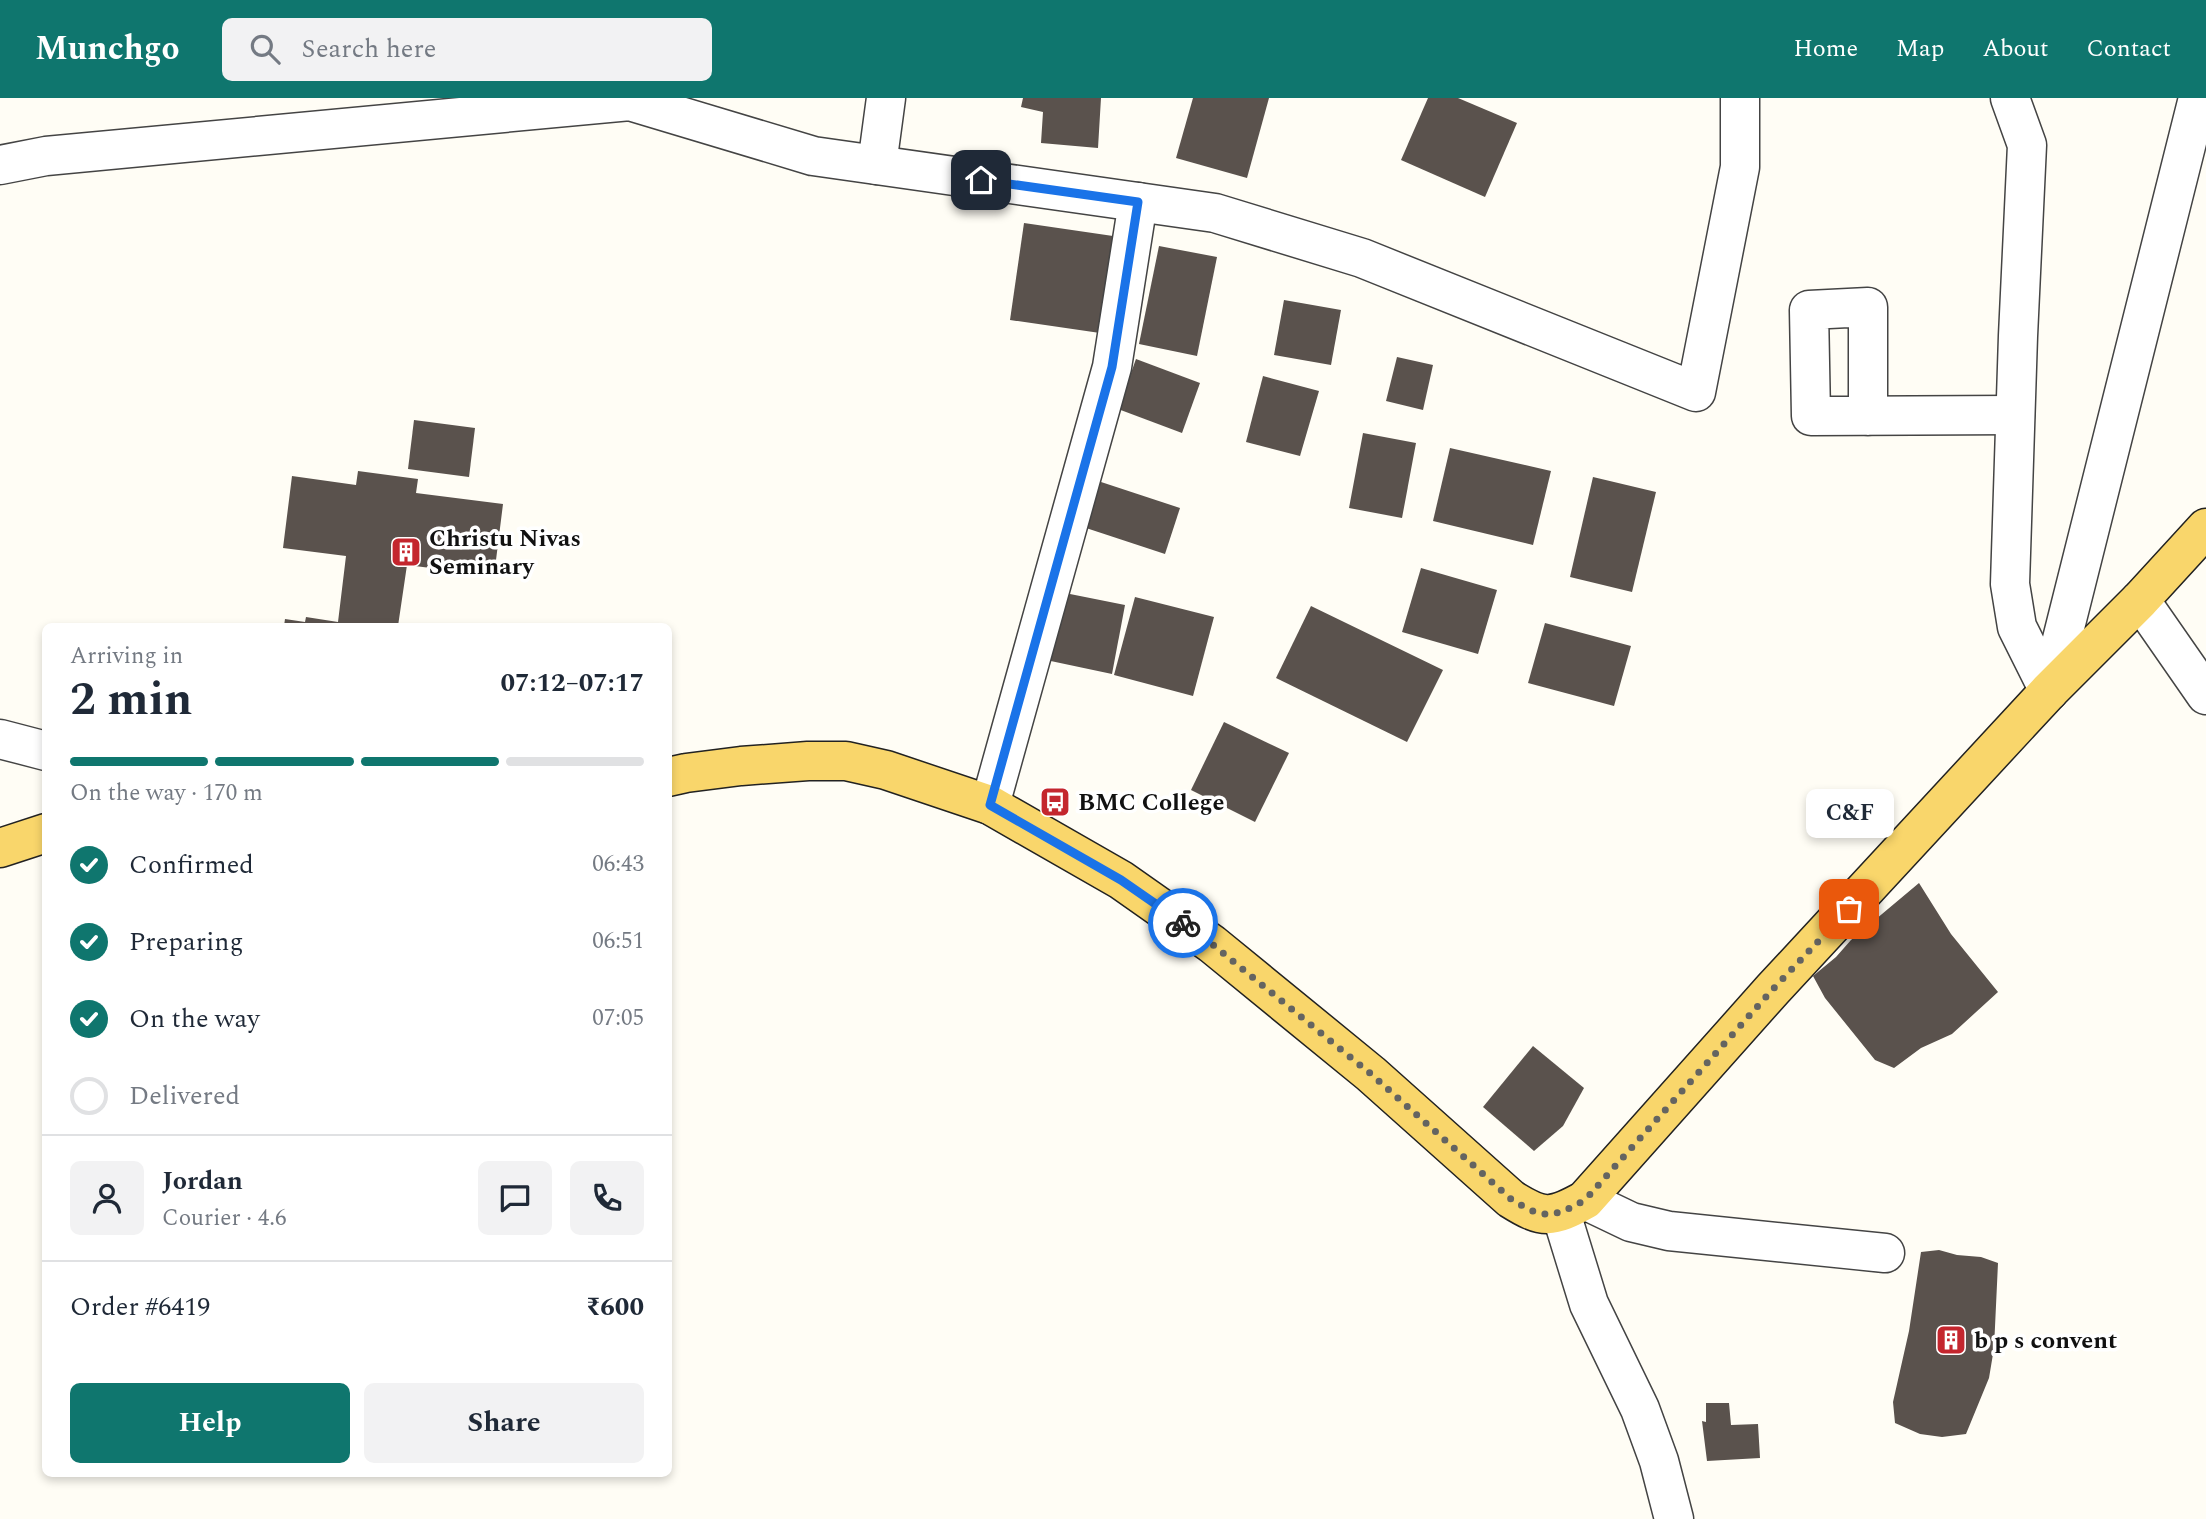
<!DOCTYPE html>
<html lang="en">
<head>
<meta charset="utf-8">
<style>
  :root { --surface:#fff; --page:#f2f2f3; --text:#1f2937; --muted:#747a83; --line:#e0e1e3; --accent:#0f766e }
  body { margin:0; font-family:Spectral,serif; background:var(--page); color:var(--text); height:100vh; display:flex; flex-direction:column; font-size:26px; white-space:nowrap }
  * { box-sizing:border-box; margin:0 }
  p { font-size:23px; color:var(--muted) }
  .icon { flex:none; width:38px; height:38px; fill:none; stroke:currentColor; stroke-width:2; stroke-linecap:round; stroke-linejoin:round }
  .map { position:relative; flex:1; overflow:hidden }
  .details { position:absolute; left:42px; top:525px; width:630px; height:854px; display:flex; flex-direction:column; background:var(--surface); border-radius:10px; box-shadow:0 4px 10px #0003 }
  .details>* { flex:none }
  .pin { position:absolute; display:grid; place-items:center; width:60px; height:60px; color:#fff; margin:-30px; border-radius:14px; box-shadow:0 4px 10px #0006 }
  .courier { position:absolute; display:grid; place-items:center; width:70px; height:70px; margin:-35px; border:5px solid #1a73e8; border-radius:50%; background:#fff; color:#222; box-shadow:0 2px 9px #0007 }
  .bubble { position:absolute; height:49px; border-radius:10px; background:var(--surface); box-shadow:0 4px 10px #0003; font-size:23px; font-weight:700; line-height:49px; text-align:center }
  .overview em { font-style:normal; font-weight:700 }
  .overview div { display:flex; flex-direction:column-reverse }
  .overview { display:flex; align-items:center; justify-content:space-between; height:119px; padding:0 28px }
  h1 { font-size:46px; font-weight:700; line-height:52px }
  .bar { display:grid; grid-template-columns:repeat(4,1fr); gap:10px 7px; align-content:center; height:84px; padding:0 28px }
  .bar i { height:9px; border-radius:5px; background:var(--line) }
  .bar .active { background:var(--accent) }
  .bar p { grid-column:span 4 }
  .line { display:flex; align-items:center; gap:18px; padding:0 28px; border-top:2px solid var(--line) }
  .line div { flex:1 }
  .round { display:grid; place-items:center; flex:none; width:74px; height:74px; border-radius:10px; background:var(--page) }
  ol { padding:0 28px; list-style:none }
  li { display:flex; align-items:center; gap:21px; height:77px }
  li p { margin-inline-start:auto }
  li .icon { padding:7px; border-radius:50%; background:var(--accent); color:#fff; stroke-width:4 }
  li:last-child { color:var(--muted) }
  li i { width:38px; height:38px; border:4px solid var(--line); border-radius:50% }
  .button { display:flex; gap:14px; margin-top:auto; padding:14px 28px }
  .button a { flex:1; height:80px; border-radius:10px; background:var(--accent); color:#fff; font-size:28px; font-weight:700; line-height:80px; text-align:center }
  .button a+a { background:var(--page); color:var(--text) }
  header { display:flex; align-items:center; gap:42px; box-sizing:border-box; height:98px; padding:0 35px; background:var(--accent); color:#fff }
  header strong { font-size:33px }
  nav { display:flex; gap:38px; margin-inline-start:auto; font-size:24px }
  .search { width:490px; height:63px; background:var(--page); display:flex; align-items:center; gap:18px; box-sizing:border-box; padding:0 24px; border-radius:10px; color:var(--muted); font-size:26px }
  .map>svg:first-child { display:block }
</style>
</head>
<body>
<header>
<strong>Munchgo</strong>
<div class="search"><svg class="icon" aria-label="search" viewBox="0 0 24 24"><circle cx="10" cy="10" r="6"/><path d="M15 15l6 6"/></svg>Search here</div>
<nav><a>Home</a><a>Map</a><a>About</a><a>Contact</a></nav>
</header>
<div class="map">
<svg width="2206" height="1421" viewBox="0 0 2206 1421">
  <rect width="100%" height="100%" fill="#fffdf5"/>
  <g fill="#5a524d">
    <path d="M 1023,0 L 1101,0 L 1098,50 L 1041,45 L 1043,14 L 1021,9 Z"/>
    <path d="M 1193,0 L 1269,0 L 1247,80 L 1176,60 Z"/>
    <path d="M 1428,0 L 1458,0 L 1517,25 L 1485,99 L 1401,62 Z"/>
    <path d="M 1024,125 L 1113,138 L 1100,235 L 1010,222 Z"/>
    <path d="M 1159,148 L 1217,159 L 1197,258 L 1139,246 Z"/>
    <path d="M 1284,202 L 1341,212 L 1331,267 L 1274,257 Z"/>
    <path d="M 1397,259 L 1433,267 L 1423,312 L 1386,303 Z"/>
    <path d="M 1136,261 L 1200,285 L 1182,335 L 1118,311 Z"/>
    <path d="M 1263,278 L 1319,293 L 1300,358 L 1246,344 Z"/>
    <path d="M 414,322 L 475,330 L 469,379 L 408,371 Z"/>
    <path d="M 1363,335 L 1416,345 L 1402,420 L 1349,410 Z"/>
    <path d="M 1450,350 L 1551,373 L 1533,447 L 1433,423 Z"/>
    <path d="M 358,373 L 418,381 L 416,395 L 503,406 L 494,478 L 407,467 L 398,528 L 284,528 L 285,521 L 305,524 L 306,519 L 338,524 L 346,458 L 283,450 L 292,378 L 356,387 Z"/>
    <path d="M 1593,379 L 1656,394 L 1632,494 L 1570,479 Z"/>
    <path d="M 1095,382 L 1180,410 L 1165,456 L 1080,428 Z"/>
    <path d="M 1421,470 L 1497,492 L 1478,556 L 1402,534 Z"/>
    <path d="M 1060,494 L 1125,507 L 1112,576 L 1046,562 Z"/>
    <path d="M 1135,499 L 1214,519 L 1193,598 L 1114,577 Z"/>
    <path d="M 1311,508 L 1443,572 L 1407,644 L 1276,580 Z"/>
    <path d="M 1545,525 L 1631,548 L 1614,608 L 1528,585 Z"/>
    <path d="M 1224,624 L 1289,655 L 1255,724 L 1191,692 Z"/>
    <path d="M 1919,785 L 1951,836 L 1998,894 L 1952,936 L 1921,950 L 1894,970 L 1875,962 L 1825,900 L 1813,878 L 1836,859 L 1851,842 Z"/>
    <path d="M 1533,948 L 1584,990 L 1563,1028 L 1534,1053 L 1483,1009 Z"/>
    <path d="M 1939,1152 L 1957,1157 L 1981,1159 L 1998,1165 L 1994,1250 L 1989,1280 L 1966,1336 L 1942,1339 L 1920,1336 L 1895,1325 L 1893,1304 L 1909,1233 L 1921,1154 Z"/>
    <path d="M 1706,1305 L 1729,1305 L 1731,1327 L 1758,1326 L 1760,1360 L 1707,1363 L 1702,1323 L 1706,1324 Z"/>
  </g>
  <g fill="none" stroke-linecap="round" stroke-linejoin="round">
    <g stroke="#444" stroke-width="41">
      <g id="minor">
        <path d="M 2010,0 L 2027,47 L 2018,238 L 2010,486 L 2017,529 L 2049,593"/>
        <path d="M 0,67 L 46,58 L 630,3 L 813,58 L 1215,115 L 1362,160 L 1696,294 L 1740,69 L 1740,0"/>
        <path d="M 877,67 L 886,0"/>
        <path d="M 1868,318 L 1868,209 L 1809,212 L 1811,318 L 2015,317"/>
        <path d="M 2140,502 L 2206,597"/>
        <path d="M 2049,593 L 2198,0"/>
        <path d="M 0,641 L 46,653"/>
        <path d="M 990,707 L 1112,269 L 1138,104"/>
        <path d="M 1585,1102 L 1631,1124 L 1669,1133 L 1885,1155"/>
        <path d="M 1561,1115 L 1589,1206 L 1640,1311 L 1659,1363 L 1674,1421"/>
      </g>
    </g>
    <g stroke="#222" stroke-width="41">
      <g id="major">
        <path d="M 668,679 L 686,675 L 741,668 L 808,663 L 846,663 L 886,672 L 990,707 L 1121,782 L 1212,846 L 1371,976 L 1511,1101 C 1543,1121 1551,1121 1585,1102 L 1773,891 L 2049,593 L 2140,502 L 2206,430"/>
        <path d="M 0,750 L 46,735"/>
      </g>
    </g>
    <use href="#minor" stroke="#fff" stroke-width="38"/>
    <use href="#major" stroke="#f9d66b" stroke-width="38"/>
  </g>
  <g fill="none" stroke-linecap="round" stroke-linejoin="round">
    <path stroke="#646461" stroke-width="7" stroke-dasharray="0 12.6" d="M 1183,825 L 1212,846 L 1371,976 L 1511,1101 C 1543,1121 1551,1121 1585,1102 L 1773,891 L 1849,811"/>
    <path stroke="#1a73e8" stroke-width="9" d="M 981,82 L 1138,104 L 1112,269 L 990,707 L 1121,782 L 1183,825"/>
  </g>
  <defs>
    <g id="building-square" transform="scale(1.575)"><rect x="-9" y="-9" width="18" height="18" rx="4" fill="#c4262e" stroke="#fff"/><path d="M-4-6H4V6H1V3H-1V6H-4ZM-2.5-4.3h1.7v1.8h-1.7ZM.8-4.3h1.7v1.8H.8ZM-2.5-1h1.7V.8h-1.7ZM.8-1h1.7V.8H.8Z" fill="#fff"/></g>
    <g id="bus-square" transform="scale(1.575)"><rect x="-9" y="-9" width="18" height="18" rx="4" fill="#c4262e" stroke="#fff"/><path d="M-5-6H5V4H4V6H2V4H-2V6H-4V4H-5ZM-3.5-4V0h7V-4ZM-3.5 1.2v1.5H-2V1.2ZM2 1.2v1.5H3.5V1.2Z" fill="#fff"/></g>
  </defs>
  <g fill-rule="evenodd">
    <use href="#building-square" x="406" y="454"/>
    <use href="#bus-square" x="1055" y="704"/>
    <use href="#building-square" x="1951" y="1242"/>
  </g>
  <g text-anchor="middle" stroke-width="7" stroke-linejoin="round" paint-order="stroke">
    <g font-size="24" font-weight="bold" fill="#111" stroke="#fff" text-anchor="start">
      <text x="429" y="448">Christu Nivas<tspan x="429" dy="28">Seminary</tspan></text>
      <text x="1078" y="712">BMC College</text>
      <text x="1974" y="1250">b p s convent</text>
    </g>
  </g>
</svg>
<div class="pin" style="left:1849px;top:811px;background:#ea580c"><svg class="icon" aria-label="bag" viewBox="0 0 24 24"><path d="M5 8h14l-1 12H6zM9 8a3 3 0 0 1 6 0"/></svg></div>
<div class="pin" style="left:981px;top:82px;background:#1f2937"><svg class="icon" aria-label="home" viewBox="0 0 24 24"><path d="M3 11l9-7 9 7M6 9v11h12V9"/></svg></div>
<div class="courier" style="left:1183px;top:825px"><svg class="icon" aria-label="bike" viewBox="0 0 24 24"><circle cx="6" cy="16" r="4"/><circle cx="18" cy="16" r="4"/><path d="M6 16l4-8h5l3 8M10 8l3 8H6M13 5h3"/></svg></div>
<div class="bubble" style="left:1806px;top:691px;width:88px">C&amp;F</div>
<section class="details">
<div class="overview"><div><h1>2 min</h1><p>Arriving in</p></div><em>07:12–07:17</em></div>
<div class="bar"><i class="active"></i><i class="active"></i><i class="active"></i><i></i><p>On the way · 170 m</p></div>
<ol>
<li><svg class="icon" aria-label="check" viewBox="0 0 24 24"><path d="M5 12l5 5 9-10"/></svg>Confirmed<p>06:43</p></li>
<li><svg class="icon" aria-label="check" viewBox="0 0 24 24"><path d="M5 12l5 5 9-10"/></svg>Preparing<p>06:51</p></li>
<li><svg class="icon" aria-label="check" viewBox="0 0 24 24"><path d="M5 12l5 5 9-10"/></svg>On the way<p>07:05</p></li>
<li><i></i>Delivered</li>
</ol>
<div class="line" style="height:126px"><a class="round"><svg class="icon" aria-label="person" viewBox="0 0 24 24"><circle cx="12" cy="8" r="4"/><path d="M4 21q1-7 8-7t8 7"/></svg></a><div><b>Jordan</b><p>Courier · 4.6</p></div><a class="round"><svg class="icon" aria-label="chat" viewBox="0 0 24 24"><path d="M4 5h16v11H9l-5 4z"/></svg></a><a class="round"><svg class="icon" aria-label="phone" viewBox="0 0 24 24"><path d="M5 4h4l2 5-3 2q2 4 5 5l2-3 5 2v4C11 20 4 13 5 4z"/></svg></a></div>
<div class="line" style="height:91px"><div>Order #6419</div><b>₹600</b></div>
<div class="button"><a>Help</a><a>Share</a></div>
</section>
</div>
</body>
</html>
